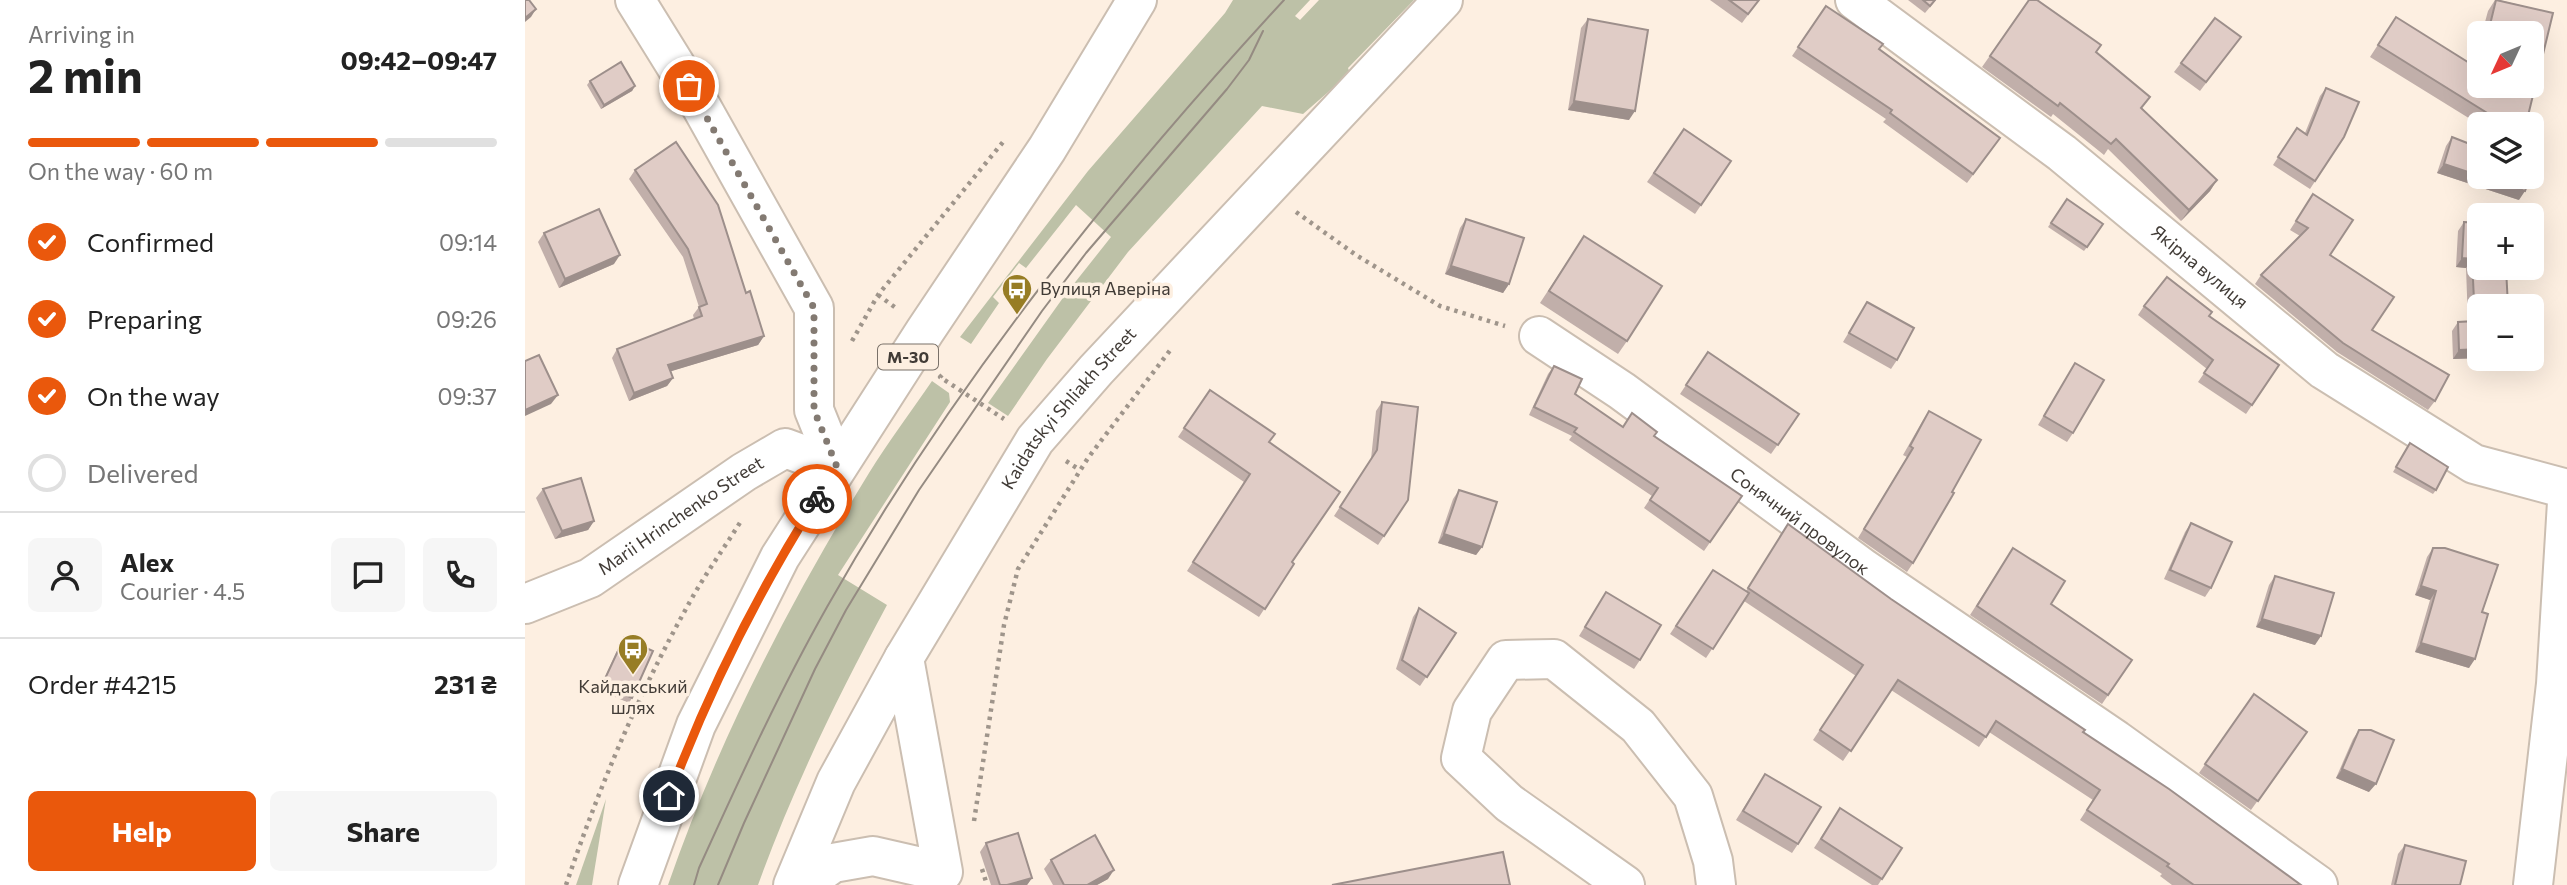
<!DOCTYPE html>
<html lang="en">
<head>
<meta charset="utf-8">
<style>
  :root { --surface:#fff; --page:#f6f6f6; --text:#222; --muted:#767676; --line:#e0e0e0; --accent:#ea580c }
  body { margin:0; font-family:Commissioner,sans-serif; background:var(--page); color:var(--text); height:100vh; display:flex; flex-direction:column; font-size:26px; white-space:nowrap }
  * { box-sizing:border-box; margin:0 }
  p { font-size:23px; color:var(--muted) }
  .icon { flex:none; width:38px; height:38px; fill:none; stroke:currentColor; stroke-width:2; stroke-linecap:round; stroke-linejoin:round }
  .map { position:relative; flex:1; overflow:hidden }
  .drawer { display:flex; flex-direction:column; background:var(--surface); width:525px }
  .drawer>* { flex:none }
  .needle { width:46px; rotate:226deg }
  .tools { position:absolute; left:1942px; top:21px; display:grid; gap:14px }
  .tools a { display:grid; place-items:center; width:77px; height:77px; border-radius:10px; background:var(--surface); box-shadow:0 7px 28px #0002; font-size:35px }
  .pin { position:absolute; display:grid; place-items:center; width:60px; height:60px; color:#fff; margin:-30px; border:4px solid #fff; border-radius:50%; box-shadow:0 2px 7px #0007 }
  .courier { position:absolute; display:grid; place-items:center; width:70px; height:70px; margin:-35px; border:5px solid #ea580c; border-radius:50%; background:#fff; color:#222; box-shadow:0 2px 9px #0007 }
  .headline em { font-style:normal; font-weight:700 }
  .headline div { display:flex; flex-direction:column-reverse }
  .headline { display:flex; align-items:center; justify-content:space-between; height:119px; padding:0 28px }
  h1 { font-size:46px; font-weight:700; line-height:52px }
  .bar { display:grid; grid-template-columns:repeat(4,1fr); gap:10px 7px; align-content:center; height:84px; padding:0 28px }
  .bar i { height:9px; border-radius:5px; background:var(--line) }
  .bar .selected { background:var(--accent) }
  .bar p { grid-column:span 4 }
  .line { display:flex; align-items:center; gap:18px; padding:0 28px; border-top:2px solid var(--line) }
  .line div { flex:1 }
  .round { display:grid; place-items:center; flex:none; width:74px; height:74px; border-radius:10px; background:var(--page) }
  ol { padding:0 28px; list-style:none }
  li { display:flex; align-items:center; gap:21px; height:77px }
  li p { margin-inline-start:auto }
  li .icon { padding:7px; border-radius:50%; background:var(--accent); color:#fff; stroke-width:4 }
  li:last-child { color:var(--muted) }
  li i { width:38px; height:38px; border:4px solid var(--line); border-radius:50% }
  .primary-button { display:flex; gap:14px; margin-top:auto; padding:14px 28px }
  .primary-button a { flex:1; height:80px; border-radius:10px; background:var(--accent); color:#fff; font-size:28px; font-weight:700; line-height:80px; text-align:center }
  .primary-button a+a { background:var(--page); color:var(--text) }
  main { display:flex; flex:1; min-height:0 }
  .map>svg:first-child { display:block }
</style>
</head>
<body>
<main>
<section class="drawer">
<div class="headline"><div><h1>2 min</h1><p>Arriving in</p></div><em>09:42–09:47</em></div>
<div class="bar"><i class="selected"></i><i class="selected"></i><i class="selected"></i><i></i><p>On the way · 60 m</p></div>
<ol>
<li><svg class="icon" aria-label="check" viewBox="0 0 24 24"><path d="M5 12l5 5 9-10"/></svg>Confirmed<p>09:14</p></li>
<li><svg class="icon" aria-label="check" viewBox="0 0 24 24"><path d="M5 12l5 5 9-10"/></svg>Preparing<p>09:26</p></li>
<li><svg class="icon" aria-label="check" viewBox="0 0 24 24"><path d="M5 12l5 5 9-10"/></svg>On the way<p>09:37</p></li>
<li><i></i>Delivered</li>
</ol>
<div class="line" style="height:126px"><a class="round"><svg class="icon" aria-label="person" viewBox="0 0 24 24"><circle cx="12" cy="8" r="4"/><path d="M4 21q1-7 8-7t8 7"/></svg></a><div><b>Alex</b><p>Courier · 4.5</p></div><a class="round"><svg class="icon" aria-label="chat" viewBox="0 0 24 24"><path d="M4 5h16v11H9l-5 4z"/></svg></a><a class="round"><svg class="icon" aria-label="phone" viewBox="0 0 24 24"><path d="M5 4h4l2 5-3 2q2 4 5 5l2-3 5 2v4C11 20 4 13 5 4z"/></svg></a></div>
<div class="line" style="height:91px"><div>Order #4215</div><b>231 ₴</b></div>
<div class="primary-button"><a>Help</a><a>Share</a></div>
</section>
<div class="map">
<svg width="2042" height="885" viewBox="0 0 2042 885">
  <rect width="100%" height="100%" fill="#fdefe1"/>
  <g fill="#bdc1a7">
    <path d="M 708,0 L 785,0 L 770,16 L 775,20 L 794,0 L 889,0 L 823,68 L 825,73 L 778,114 L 737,106 L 603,252 L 522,359 L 483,416 L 463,403 L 540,295 L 586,237 L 551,205 L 501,268 L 494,263 L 468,297 L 474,303 L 446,344 L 435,337 L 563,171 L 700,13 Z"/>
    <path d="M 407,381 L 424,393 L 425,402 L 313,575 L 362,605 C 313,696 268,788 233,885 L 143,885 C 193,741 264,603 344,473 C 363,442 386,412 407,381 Z"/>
    <path d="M 81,799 L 67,885 L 51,885 Z"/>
  </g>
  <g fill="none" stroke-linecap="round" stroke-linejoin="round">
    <g stroke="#cbbeb1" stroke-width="42">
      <g id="minor">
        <path d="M 110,0 L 177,108 L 289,308 L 289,410 L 312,467"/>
        <path id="s1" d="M 1330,0 L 1537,153 L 1799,370 L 1949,464 L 2042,489"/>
        <path id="s2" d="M 1014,336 L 1097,391 L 1339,569 L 1591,740 L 1793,885"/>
        <path id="s3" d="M 0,604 L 65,578 L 219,472 L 260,448 L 312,467"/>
        <path d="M 1100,885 L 984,803 L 936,758 L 947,711 L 981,660 L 1029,659 L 1113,726 L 1168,796 L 1188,861 L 1191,885"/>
        <path d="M 2008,885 L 2031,684 L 2042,502"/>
      </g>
    </g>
    <g stroke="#cbbeb1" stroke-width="42">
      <g id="highway">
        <path d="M 113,885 L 171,725 L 255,557 L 400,331 L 522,149 L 612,0"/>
        <path id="s4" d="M 268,885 L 311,782 L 379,658 L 510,440 L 571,370 L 918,0"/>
        <path d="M 277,885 L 308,863 L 348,856 L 418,872 L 379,658"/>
      </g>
    </g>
    <g stroke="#9f958b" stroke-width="4.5" stroke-dasharray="3.5 5" stroke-linecap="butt">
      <path d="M 771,212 L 831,255 L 915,306 L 980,326"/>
      <path d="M 353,295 L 371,308"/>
      <path d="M 327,341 L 353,295 L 478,142"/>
      <path d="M 417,375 L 415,377 L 479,419"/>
      <path d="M 541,461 L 555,470"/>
      <path d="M 449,821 L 479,625 L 493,569 L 563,458 L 646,349"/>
      <path d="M 457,869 L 462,885"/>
      <path d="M 41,885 C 73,790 113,695 162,607 C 178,577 198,550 216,521"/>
    </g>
    <use href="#minor" stroke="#fff" stroke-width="38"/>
    <use href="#highway" stroke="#fff" stroke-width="38"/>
    <g stroke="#958b82" stroke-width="2">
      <path d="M 169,885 L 174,868 C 214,780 254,692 302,607 C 427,385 587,187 759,0"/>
      <path d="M 193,885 L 219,823 L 290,669 L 321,610 L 394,490 L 517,311 L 561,253 L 702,89 L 724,60 L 738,31"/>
    </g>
  </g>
  <g fill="#c1afaa">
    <path d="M 1185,0 L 1234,0 L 1217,23 Z"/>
    <path d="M 1383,0 L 1411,0 L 1400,13 Z"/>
    <path d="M 1504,0 L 1571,52 L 1617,108 L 1692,180 L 1685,191 L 1656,221 L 1583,149 L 1579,155 L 1528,114 L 1526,117 L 1457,67 Z"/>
    <path d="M 1970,0 L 1974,0 L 2028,13 L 2001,124 L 1955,124 L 1955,125 L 1845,57 L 1871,17 L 1949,66 L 1955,44 L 1955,86 L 2007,86 L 2007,33 L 1957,33 L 1963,11 Z"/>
    <path d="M 1301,6 L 1354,49 L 1475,138 L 1442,183 L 1358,122 L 1361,119 L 1267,56 Z"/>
    <path d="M 1063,19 L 1104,120 L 1043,110 L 1056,28 Z"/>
    <path d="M 1709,46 L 1675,91 L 1649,72 L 1656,63 Z"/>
    <path d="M 65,81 L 110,86 L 107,91 L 76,109 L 62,85 Z"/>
    <path d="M 1801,88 L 1819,137 L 1785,189 L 1748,165 L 1772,128 L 1780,133 L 1795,96 Z"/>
    <path d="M 1159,129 L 1206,161 L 1170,214 L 1122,182 Z"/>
    <path d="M 1927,137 L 1994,200 L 1912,173 L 1921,146 Z"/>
    <path d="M 110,170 L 221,293 L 239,336 L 233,345 L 146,371 L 148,378 L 142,386 L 104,401 L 87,358 L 92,349 L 169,319 L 168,315 L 174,307 L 158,257 L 104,179 Z"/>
    <path d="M 1788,194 L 1805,255 L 1847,330 L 1910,401 L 1903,410 L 1812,352 L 1730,284 L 1736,275 L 1775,236 L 1765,230 Z"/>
    <path d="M 1542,199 L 1562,247 L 1559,251 L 1523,227 Z"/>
    <path d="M 941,219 L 984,284 L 978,293 L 920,274 L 935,228 Z"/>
    <path d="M 1939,222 L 1981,270 L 1955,358 L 1928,359 L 1927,331 L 1933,322 L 1943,322 L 1941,268 L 1931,267 L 1933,231 Z"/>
    <path d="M 19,233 L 89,264 L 34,288 L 13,242 Z"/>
    <path d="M 1059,236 L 1102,341 L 1093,354 L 1015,303 Z"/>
    <path d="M 1342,302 L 1372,360 L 1366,369 L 1318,342 Z"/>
    <path d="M 1619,306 L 1684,316 L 1754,365 L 1721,414 L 1673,382 L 1682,369 L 1613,315 Z"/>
    <path d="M 1183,352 L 1274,414 L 1246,454 L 1155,394 Z"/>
    <path d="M 1550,363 L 1548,433 L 1542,442 L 1513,425 Z"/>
    <path d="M 1029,366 L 1050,394 L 1098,427 L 1129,436 L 1217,496 L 1179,551 L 1119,508 L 1127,496 L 1044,440 L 1047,436 L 1004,415 L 1023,374 Z"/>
    <path d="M 685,390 L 744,442 L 767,562 L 769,564 L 734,617 L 662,571 L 719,482 L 653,437 Z"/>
    <path d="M 857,402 L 883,500 L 853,545 L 809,516 L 846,459 L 851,411 Z"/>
    <path d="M 1404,411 L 1388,563 L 1382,572 L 1333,538 L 1382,457 L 1378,455 L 1398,420 Z"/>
    <path d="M 1885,443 L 1911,490 L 1908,494 L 1868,472 Z"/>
    <path d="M 18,489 L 69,521 L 63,530 L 30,539 L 11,498 Z"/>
    <path d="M 934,490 L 957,547 L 951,555 L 913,543 L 928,499 Z"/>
    <path d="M 1666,523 L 1686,588 L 1680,597 L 1639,579 L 1660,532 Z"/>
    <path d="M 1263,524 L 1366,599 L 1776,885 L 1647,885 L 1635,876 L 1637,874 L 1555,820 L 1568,800 L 1464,732 L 1454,747 L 1366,690 L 1318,761 L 1288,740 L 1331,676 L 1219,601 L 1181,658 L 1145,634 L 1188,570 L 1221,591 Z"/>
    <path d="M 1488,548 L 1526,604 L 1607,660 L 1577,704 L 1445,615 Z"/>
    <path d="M 1908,548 L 1957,612 L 1944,668 L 1890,652 L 1905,600 L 1890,595 L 1902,557 Z"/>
    <path d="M 1750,576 L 1790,645 L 1731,627 L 1744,585 Z"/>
    <path d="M 1081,592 L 1115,660 L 1109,669 L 1054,636 Z"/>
    <path d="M 894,608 L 931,633 L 895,686 L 871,669 L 888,617 Z"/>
    <path d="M 99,638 L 107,698 L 104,703 L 74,690 L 96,642 Z"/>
    <path d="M 1729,694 L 1782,732 L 1726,810 L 1674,773 Z"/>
    <path d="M 1834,730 L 1844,792 L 1811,778 L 1828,739 Z"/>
    <path d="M 1240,774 L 1273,844 L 1267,853 L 1211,820 Z"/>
    <path d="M 1309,817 L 1377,848 L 1353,885 L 1347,885 L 1289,848 Z"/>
    <path d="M 461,843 L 507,878 L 502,885 L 466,885 L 455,852 Z"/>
    <path d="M 1880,845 L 1935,885 L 1866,885 L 1873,854 Z"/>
    <path d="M 526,860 L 583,879 L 572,885 L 528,885 L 519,869 Z"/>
  </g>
  <g fill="#9d8f8b">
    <path d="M 11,9 L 6,17 L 0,22 L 0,18 Z"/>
    <path d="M 110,86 L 107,91 L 76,109 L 79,105 Z"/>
    <path d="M 1049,101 L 1110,111 L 1104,120 L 1043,110 Z"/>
    <path d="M 1919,164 L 1955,177 L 2000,191 L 1994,200 L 1912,173 Z"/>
    <path d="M 1692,180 L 1685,191 L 1656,221 L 1664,210 Z"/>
    <path d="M 95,255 L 89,264 L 34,288 L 40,279 Z"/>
    <path d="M 1937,258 L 1947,259 L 1941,268 L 1931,267 Z"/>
    <path d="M 926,266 L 984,284 L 978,293 L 920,274 Z"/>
    <path d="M 239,336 L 233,345 L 137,374 L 143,365 Z"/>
    <path d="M 1955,349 L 1955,358 L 1928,359 L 1934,350 Z"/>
    <path d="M 148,378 L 142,386 L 104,401 L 109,393 Z"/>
    <path d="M 33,395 L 26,404 L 0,416 L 0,410 Z"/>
    <path d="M 69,521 L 63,530 L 30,539 L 37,531 Z"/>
    <path d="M 919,534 L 957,547 L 951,555 L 913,543 Z"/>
    <path d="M 1896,586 L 1911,591 L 1905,600 L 1890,595 Z"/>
    <path d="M 1737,619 L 1796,636 L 1790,645 L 1731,627 Z"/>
    <path d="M 1896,643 L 1950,659 L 1944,668 L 1890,652 Z"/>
    <path d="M 1817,769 L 1851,784 L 1844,792 L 1811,778 Z"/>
    <path d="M 589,870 L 583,879 L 572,885 L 562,885 Z"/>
    <path d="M 507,878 L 502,885 L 482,885 Z"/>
  </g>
  <g fill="#e0ccc6" stroke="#9d8f8b" stroke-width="2">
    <path d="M 0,0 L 4,0 L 11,9 L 0,18 Z"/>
    <path d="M 1204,0 L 1234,0 L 1223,14 Z"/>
    <path d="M 1398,0 L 1410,0 L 1405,6 Z"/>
    <path d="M 1504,0 L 1512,0 L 1576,45 L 1571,52 L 1625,97 L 1616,108 L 1692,180 L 1664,210 L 1591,139 L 1586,144 L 1535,103 L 1533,106 L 1465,56 Z"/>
    <path d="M 1971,0 L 2028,13 L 2001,124 L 1980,124 L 1853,45 L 1871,17 L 1954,69 L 1955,66 L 1955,86 L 2007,86 L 2007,33 L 1963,33 Z"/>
    <path d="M 1301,6 L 1358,44 L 1354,49 L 1475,138 L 1448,174 L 1365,113 L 1367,110 L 1273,47 Z"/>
    <path d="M 1690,18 L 1716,37 L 1681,82 L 1656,63 Z"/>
    <path d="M 1063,19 L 1123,30 L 1110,111 L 1049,101 Z"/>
    <path d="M 96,62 L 110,86 L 79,105 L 65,81 Z"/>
    <path d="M 1801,88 L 1834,102 L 1819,137 L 1790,181 L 1753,157 L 1772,128 L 1782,135 Z"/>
    <path d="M 1159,129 L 1206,161 L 1176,205 L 1129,173 Z"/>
    <path d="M 1927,137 L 1955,148 L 1955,176 L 1919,164 Z"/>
    <path d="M 151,142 L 193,205 L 221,293 L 225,291 L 239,336 L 143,365 L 148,378 L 109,393 L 92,349 L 177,316 L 174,307 L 182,304 L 163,249 L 110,170 Z"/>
    <path d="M 1957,177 L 2005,177 L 2000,191 Z"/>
    <path d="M 1788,194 L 1828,220 L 1805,255 L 1869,297 L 1847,330 L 1924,375 L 1910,401 L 1818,343 L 1736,275 L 1783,228 L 1771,221 Z"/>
    <path d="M 1542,199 L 1578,224 L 1562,247 L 1526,223 Z"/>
    <path d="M 74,209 L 95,255 L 40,279 L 19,233 Z"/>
    <path d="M 941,219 L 999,238 L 984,284 L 926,266 Z"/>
    <path d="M 1939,222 L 1955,223 L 1955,268 L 1981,268 L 1983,306 L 1955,306 L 1955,349 L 1934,350 L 1933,322 L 1950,321 L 1947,259 L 1937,258 Z"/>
    <path d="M 1059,236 L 1137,286 L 1102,341 L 1024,291 Z"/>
    <path d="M 1642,277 L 1687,312 L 1684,316 L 1754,365 L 1727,405 L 1679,373 L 1688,360 L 1619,306 Z"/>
    <path d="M 1342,302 L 1389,328 L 1372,360 L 1324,333 Z"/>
    <path d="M 1183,352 L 1274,414 L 1253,445 L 1161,385 Z"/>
    <path d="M 14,355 L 33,395 L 0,410 L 0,361 Z"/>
    <path d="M 1550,363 L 1579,380 L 1548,433 L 1519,416 Z"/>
    <path d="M 1029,366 L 1057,379 L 1050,394 L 1098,427 L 1107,413 L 1132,432 L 1129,436 L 1217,496 L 1185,542 L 1125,500 L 1133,488 L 1049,432 L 1052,428 L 1009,407 Z"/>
    <path d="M 685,390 L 750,434 L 744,442 L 815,492 L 767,562 L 769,564 L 740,609 L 668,562 L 725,474 L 659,428 Z"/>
    <path d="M 857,402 L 893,407 L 883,500 L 859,536 L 815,507 L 852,450 Z"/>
    <path d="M 1404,411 L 1456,440 L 1427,492 L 1429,493 L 1388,563 L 1339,529 L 1388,448 L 1385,446 Z"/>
    <path d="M 1885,443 L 1923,467 L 1911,490 L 1871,467 Z"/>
    <path d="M 56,478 L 69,521 L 37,531 L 18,489 Z"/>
    <path d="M 934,490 L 972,502 L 957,547 L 919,534 Z"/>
    <path d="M 1666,523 L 1707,542 L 1686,588 L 1645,570 Z"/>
    <path d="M 1263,524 L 1366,599 L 1560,730 L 1558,732 L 1644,789 L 1776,885 L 1669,885 L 1642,866 L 1644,864 L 1562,810 L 1575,790 L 1471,721 L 1461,737 L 1373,680 L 1326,751 L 1295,730 L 1338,665 L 1223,588 Z"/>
    <path d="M 1488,548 L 1540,581 L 1526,604 L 1607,660 L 1583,695 L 1452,606 Z"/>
    <path d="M 1908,548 L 1920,548 L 1973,565 L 1957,612 L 1963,614 L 1950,659 L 1896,643 L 1911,591 L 1896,586 Z"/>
    <path d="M 1188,570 L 1224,593 L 1188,649 L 1151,626 Z"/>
    <path d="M 1750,576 L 1809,593 L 1796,636 L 1737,619 Z"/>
    <path d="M 1081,592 L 1136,625 L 1115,660 L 1060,627 Z"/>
    <path d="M 894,608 L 931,633 L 902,677 L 877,660 Z"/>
    <path d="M 99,638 L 128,651 L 107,698 L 77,685 Z"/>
    <path d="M 1729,694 L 1782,732 L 1733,801 L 1680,764 Z"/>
    <path d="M 1834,730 L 1846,730 L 1869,740 L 1851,784 L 1817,769 Z"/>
    <path d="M 1240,774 L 1296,807 L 1273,844 L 1218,811 Z"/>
    <path d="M 1315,808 L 1377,848 L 1357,879 L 1296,839 Z"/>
    <path d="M 493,833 L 507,878 L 482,885 L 475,885 L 461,843 Z"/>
    <path d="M 570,835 L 589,870 L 562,885 L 539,885 L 526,860 Z"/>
    <path d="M 1880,845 L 1941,861 L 1935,885 L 1870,885 Z"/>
    <path d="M 978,852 L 985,885 L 807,885 Z"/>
  </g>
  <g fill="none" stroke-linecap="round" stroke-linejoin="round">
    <path stroke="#837a72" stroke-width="7" stroke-dasharray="0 12.6" d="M 164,86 L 289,308 L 289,410 L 312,467 L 292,499"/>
    <path stroke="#ea580c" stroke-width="9" d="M 144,796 C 183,693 233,592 292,499"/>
  </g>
  <defs>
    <g id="bus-pin" transform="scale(1.575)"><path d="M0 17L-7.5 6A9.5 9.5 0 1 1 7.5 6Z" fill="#977d25" stroke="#fdefe1"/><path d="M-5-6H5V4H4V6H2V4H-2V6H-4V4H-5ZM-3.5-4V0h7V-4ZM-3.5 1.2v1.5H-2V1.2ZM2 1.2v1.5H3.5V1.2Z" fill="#fff"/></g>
  </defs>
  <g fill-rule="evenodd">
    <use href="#bus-pin" x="492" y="289"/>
    <use href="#bus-pin" x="108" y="649"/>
  </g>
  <g text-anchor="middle" stroke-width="7" stroke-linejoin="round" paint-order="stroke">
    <rect fill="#fdefe1" stroke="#797169" stroke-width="2" x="353" y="344.5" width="60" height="25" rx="5"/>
    <g font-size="16" font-weight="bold" fill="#413b36">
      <text x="383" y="363">М-30</text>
    </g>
    <g font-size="18" fill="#413b36" stroke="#fdefe1">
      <text dy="6" stroke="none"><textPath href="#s1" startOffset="436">Якірна вулиця</textPath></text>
      <text dy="6" stroke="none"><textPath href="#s4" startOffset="553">Kaidatskyi Shliakh Street</textPath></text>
      <text dy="6" stroke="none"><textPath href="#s3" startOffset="180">Marii Hrinchenko Street</textPath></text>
      <text dy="6" stroke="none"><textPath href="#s2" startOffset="320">Сонячний провулок</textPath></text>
    </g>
    <g font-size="18" fill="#413b36" stroke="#fdefe1" text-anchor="start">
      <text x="515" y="295">Вулиця Аверіна</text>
      <text x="108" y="693" text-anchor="middle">Кайдакський<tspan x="108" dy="21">шлях</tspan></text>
    </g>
  </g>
</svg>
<div class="tools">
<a><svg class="needle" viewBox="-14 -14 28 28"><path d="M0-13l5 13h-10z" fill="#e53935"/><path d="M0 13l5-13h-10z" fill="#767676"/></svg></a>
<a><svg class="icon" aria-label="layers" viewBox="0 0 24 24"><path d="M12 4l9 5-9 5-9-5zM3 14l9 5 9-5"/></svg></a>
<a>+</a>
<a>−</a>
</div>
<div class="pin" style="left:164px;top:86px;background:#ea580c"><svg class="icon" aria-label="bag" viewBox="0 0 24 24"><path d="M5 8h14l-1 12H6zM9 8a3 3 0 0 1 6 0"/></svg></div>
<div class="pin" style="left:144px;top:796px;background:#1f2937"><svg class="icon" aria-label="home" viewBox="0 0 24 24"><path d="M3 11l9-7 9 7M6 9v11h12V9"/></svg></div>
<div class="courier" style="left:292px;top:499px"><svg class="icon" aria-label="bike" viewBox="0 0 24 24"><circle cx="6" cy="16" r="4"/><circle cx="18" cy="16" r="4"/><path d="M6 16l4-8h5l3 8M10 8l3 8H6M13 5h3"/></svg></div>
</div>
</main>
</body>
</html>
